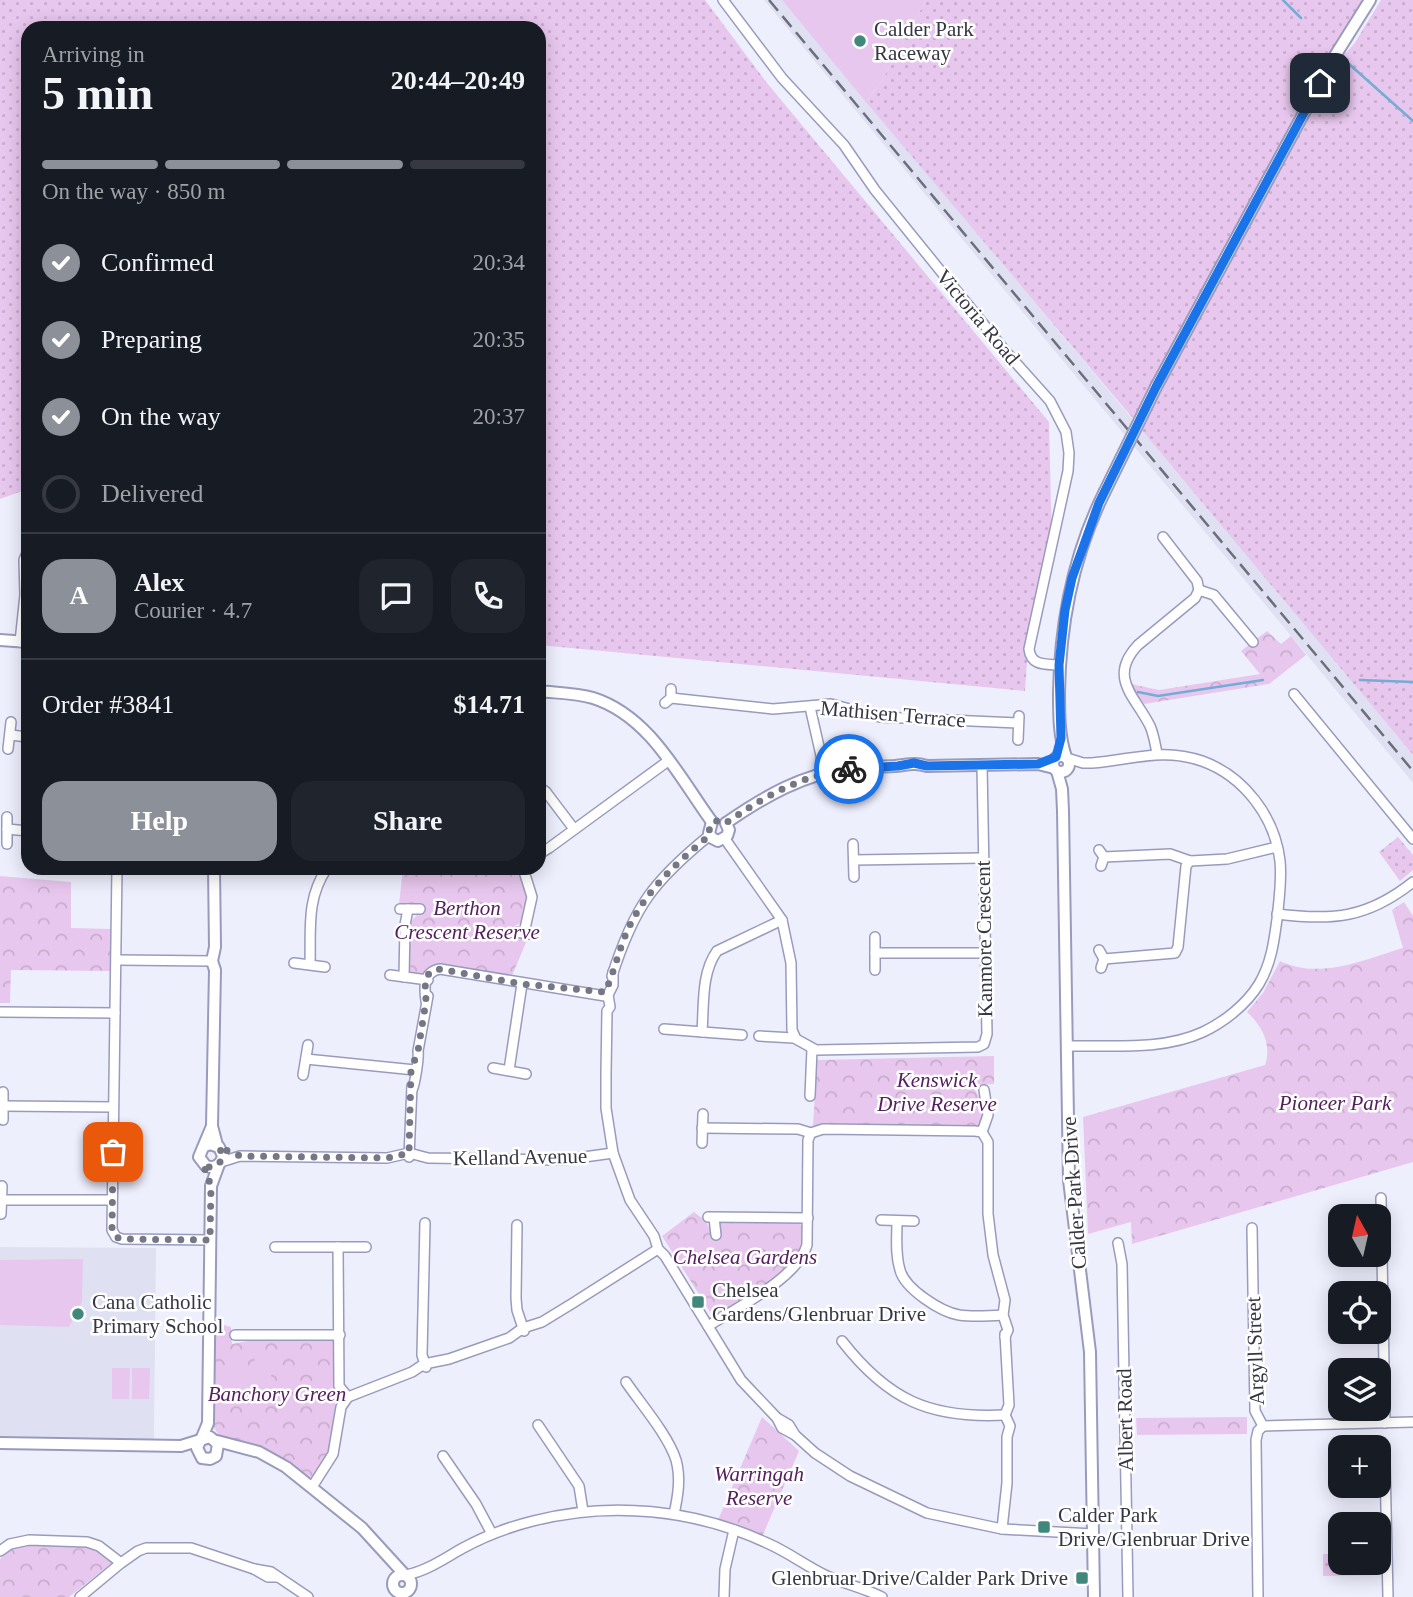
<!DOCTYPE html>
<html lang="en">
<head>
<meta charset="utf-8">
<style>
  :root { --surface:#171b24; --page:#20242c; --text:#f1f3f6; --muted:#9ea1a6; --line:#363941; --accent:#8c9099 }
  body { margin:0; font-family:"Times New Roman",serif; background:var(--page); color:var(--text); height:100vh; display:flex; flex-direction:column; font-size:26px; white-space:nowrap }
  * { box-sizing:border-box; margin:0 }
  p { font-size:23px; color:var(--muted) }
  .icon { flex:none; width:38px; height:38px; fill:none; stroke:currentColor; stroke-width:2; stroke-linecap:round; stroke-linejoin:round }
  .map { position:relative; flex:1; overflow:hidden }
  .panel { position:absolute; left:21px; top:21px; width:525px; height:854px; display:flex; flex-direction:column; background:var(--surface); border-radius:21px; box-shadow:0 4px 18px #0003 }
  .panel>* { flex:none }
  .needle { width:46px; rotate:352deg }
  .buttons { position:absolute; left:1328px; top:1204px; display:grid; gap:14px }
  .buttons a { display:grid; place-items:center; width:63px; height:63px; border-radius:14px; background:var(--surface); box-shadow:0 4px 18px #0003; font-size:35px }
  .pin { position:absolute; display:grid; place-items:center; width:60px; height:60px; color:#fff; margin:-30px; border-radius:14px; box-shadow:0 4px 10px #0006 }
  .courier { position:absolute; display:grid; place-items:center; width:70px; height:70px; margin:-35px; border:5px solid #1a73e8; border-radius:50%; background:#fff; color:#222; box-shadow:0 2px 9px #0007 }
  .summary em { font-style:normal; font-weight:800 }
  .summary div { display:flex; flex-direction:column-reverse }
  .summary { display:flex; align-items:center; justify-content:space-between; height:119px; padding:0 21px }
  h1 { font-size:46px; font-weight:800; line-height:52px }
  .bar { display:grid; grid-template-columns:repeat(4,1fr); gap:10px 7px; align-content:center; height:84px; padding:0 21px }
  .bar i { height:9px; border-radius:5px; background:var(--line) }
  .bar .on { background:var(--accent) }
  .bar p { grid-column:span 4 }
  .line { display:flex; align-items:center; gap:18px; padding:0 21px; border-top:2px solid var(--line) }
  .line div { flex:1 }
  .round { display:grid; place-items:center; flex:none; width:74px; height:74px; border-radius:21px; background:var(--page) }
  ol { padding:0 21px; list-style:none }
  li { display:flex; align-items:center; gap:21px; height:77px }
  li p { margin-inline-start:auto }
  li .icon { padding:7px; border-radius:50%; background:var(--accent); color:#fff; stroke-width:4 }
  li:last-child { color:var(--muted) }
  li i { width:38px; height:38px; border:4px solid var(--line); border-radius:50% }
  .action { display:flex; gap:14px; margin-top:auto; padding:14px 21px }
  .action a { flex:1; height:80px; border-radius:21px; background:var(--accent); color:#fff; font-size:28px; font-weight:800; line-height:80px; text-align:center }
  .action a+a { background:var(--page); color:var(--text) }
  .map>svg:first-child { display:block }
</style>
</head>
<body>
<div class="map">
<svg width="1413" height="1597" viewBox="0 0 1413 1597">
  <defs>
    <pattern id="grass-dots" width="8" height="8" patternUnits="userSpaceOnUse" patternTransform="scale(1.75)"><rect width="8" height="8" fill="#e8c7ee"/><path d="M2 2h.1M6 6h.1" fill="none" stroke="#c8accd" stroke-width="1.8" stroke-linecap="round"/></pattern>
    <pattern id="park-crowns" width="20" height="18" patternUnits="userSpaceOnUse" patternTransform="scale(1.75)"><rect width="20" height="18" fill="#e8c7ee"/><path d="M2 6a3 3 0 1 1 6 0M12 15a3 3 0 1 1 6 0" fill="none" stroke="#c8accd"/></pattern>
  </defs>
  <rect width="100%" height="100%" fill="#eeeffd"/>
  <g fill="#dfe1f2">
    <path d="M 764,0 L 782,0 L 1413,755 L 1413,783 Z"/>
    <path d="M 0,1247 L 156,1248 L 154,1439 L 0,1437 Z"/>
  </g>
  <g fill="url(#grass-dots)">
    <path d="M 0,0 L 705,0 L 767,83 L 1049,422 L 1052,546 L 1030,619 L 1025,691 L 539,645 L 539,28 L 28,28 L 28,489 L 0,499 Z"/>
    <path d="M 926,0 L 1367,0 L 1135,421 L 866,102 L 881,82 Z"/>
    <path d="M 1381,0 L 1413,0 L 1413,755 L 1139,427 L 1328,72 L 1354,44 Z"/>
    <path d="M 1398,837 L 1413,855 L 1413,870 L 1400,881 L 1379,852 Z"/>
    <path d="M 1323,1554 L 1340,1554 L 1340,1563 L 1379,1563 L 1379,1575 L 1323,1576 Z"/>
  </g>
  <g fill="url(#park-crowns)">
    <path d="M 1267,631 L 1281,644 L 1291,636 L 1306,655 L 1269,684 L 1144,704 L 1131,684 L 1159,690 L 1260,674 L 1241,651 Z"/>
    <path d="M 403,868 L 517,868 C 529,886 529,901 526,921 L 514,926 L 513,935 L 528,938 L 511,978 L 436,968 L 423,974 L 409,973 C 409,955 401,921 421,913 L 421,905 L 399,904 Z"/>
    <path d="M 0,876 L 71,882 L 71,928 L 111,929 L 110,971 L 11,970 L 10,1003 L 0,1003 Z"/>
    <path d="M 1404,902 L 1413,916 L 1413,1162 L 1132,1244 L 1131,1222 L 1088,1234 L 1083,1117 L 1265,1065 C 1272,1044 1262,1026 1247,1012 L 1263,993 L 1280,961 C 1319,980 1364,960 1403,948 L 1392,910 Z"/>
    <path d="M 994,1056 L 994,1084 L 972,1085 L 983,1104 L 984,1120 L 979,1127 L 813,1126 L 817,1060 Z"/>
    <path d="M 694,1212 L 706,1221 L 712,1235 L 719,1235 L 719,1225 L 722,1222 L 797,1222 L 804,1227 C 804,1239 805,1253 796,1263 C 779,1281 737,1304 714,1318 L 662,1236 Z"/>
    <path d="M 213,1322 L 231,1327 L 232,1344 L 252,1340 L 315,1338 L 334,1341 L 336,1348 C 335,1391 341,1440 315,1477 C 299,1479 286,1460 273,1453 C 257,1443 237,1441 220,1438 L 211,1422 Z"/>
    <path d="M 762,1417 L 799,1451 L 762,1537 L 718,1520 Z"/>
    <path d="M 1247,1417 L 1247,1434 L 1137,1435 L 1136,1418 Z"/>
    <path d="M 28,1544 C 64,1545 84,1538 113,1562 L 69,1597 L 0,1597 L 0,1559 L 14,1546 Z"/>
  </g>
  <g fill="#e8c7ee">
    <path d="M 782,0 L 926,0 L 881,82 L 866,102 Z"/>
    <path d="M 83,1259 L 82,1302 L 69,1327 L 0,1325 L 0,1260 Z"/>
    <path d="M 255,1351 L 272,1352 L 271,1383 L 254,1383 Z"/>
    <path d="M 228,1353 L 245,1353 L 244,1387 L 228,1387 Z"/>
    <path d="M 112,1368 L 130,1368 L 129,1399 L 112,1399 Z"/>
    <path d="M 132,1368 L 150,1368 L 149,1399 L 132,1399 Z"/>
  </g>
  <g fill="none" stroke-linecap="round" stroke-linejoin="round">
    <g stroke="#74acd5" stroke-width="2.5">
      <path d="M 1283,0 L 1301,18"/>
      <path d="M 1349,64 L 1413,121"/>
      <path d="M 1360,680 L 1413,682"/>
      <path d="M 1138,692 L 1158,696 L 1263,680"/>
    </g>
    <g stroke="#999bbc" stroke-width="12">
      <g id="minor">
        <path d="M 723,0 L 782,78 L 844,145 L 875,190 L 1007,353 L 1050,401 L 1066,432 L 1069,453 L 1068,471 L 1029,649 C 1031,666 1045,664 1059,665"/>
        <path d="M 1163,537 L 1197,581 L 1199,590"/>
        <path d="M 1199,590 L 1214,595 L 1253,642"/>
        <path d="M 20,642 L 25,595 L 24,560 L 28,551"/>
        <path d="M 1294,694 L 1413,839"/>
        <path d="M 671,698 L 773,709 L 831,704 L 880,717 L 1018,723"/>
        <path d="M 665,703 L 671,698 L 671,689"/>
        <path d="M 810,707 L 825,773"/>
        <path d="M 10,735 L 28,737"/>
        <path d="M 1018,740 L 1019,716"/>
        <path d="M 8,749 L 11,722"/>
        <path d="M 1157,753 C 1155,744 1154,735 1150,726 C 1136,697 1107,678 1138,645 L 1195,598 L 1199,590"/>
        <path d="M 539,787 L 546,792 L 574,829"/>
        <path d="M 7,829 L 28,831"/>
        <path d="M 725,839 L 782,920 L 791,963 L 792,1030 L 796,1039 L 816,1050 L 978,1047 L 984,1044 L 987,1034 L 982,765"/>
        <path d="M 7,844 L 7,817"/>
        <path d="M 853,844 L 854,877"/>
        <path d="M 1099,850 L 1104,857 L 1101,866"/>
        <path d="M 539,854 L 549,848 L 668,761"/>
        <path d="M 1104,857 L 1170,854 L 1190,861"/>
        <path d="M 854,860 L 982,858"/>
        <path d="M 117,868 L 112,1230 L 116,1237 L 122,1239 L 210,1240"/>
        <path d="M 523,868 L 532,897 L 524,933"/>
        <path d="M 400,909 L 420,909"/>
        <path d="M 1277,914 C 1333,921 1368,918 1413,882"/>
        <path d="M 516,932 L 530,934"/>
        <path d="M 875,937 L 875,970"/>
        <path d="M 1099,950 L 1104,959 L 1101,968"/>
        <path d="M 875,953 L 985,953"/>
        <path d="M 1104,959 L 1175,953 L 1178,947 L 1186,866 L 1190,861 L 1227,859 L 1277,847"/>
        <path d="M 118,960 L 212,961"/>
        <path d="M 294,963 L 325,967"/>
        <path d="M 310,964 C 311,929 306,899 327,868"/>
        <path d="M 613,972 L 613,985 L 608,995 L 610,1007 L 607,1011 L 606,1074 L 606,1108 L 613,1153 L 630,1200 L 654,1236 L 658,1249 L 665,1256 L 741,1380 L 777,1418 L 782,1428 L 795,1435"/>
        <path d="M 390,975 L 428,980"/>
        <path d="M 612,976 C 634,907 653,881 710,835"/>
        <path d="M 404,977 L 405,925 L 408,909"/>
        <path d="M 426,1001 C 424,987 423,972 440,969 L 605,996 L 608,995"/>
        <path d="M 0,1012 L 115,1013"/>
        <path d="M 664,1029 L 742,1035"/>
        <path d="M 702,1032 C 704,1006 701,973 717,951 L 782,920"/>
        <path d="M 759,1036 L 794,1038"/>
        <path d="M 1067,1046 C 1111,1045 1162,1051 1203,1032 C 1224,1022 1246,1005 1259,984 C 1271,964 1274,942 1277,919 C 1279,900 1282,880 1280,861 C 1275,817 1244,776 1202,761 C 1162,747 1132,760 1092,763 L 1083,763 L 1067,758"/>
        <path d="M 306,1059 L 415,1070"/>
        <path d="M 493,1068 L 526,1074"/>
        <path d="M 509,1070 L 522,984"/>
        <path d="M 303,1075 L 308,1045"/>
        <path d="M 412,1090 C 415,1085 419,1057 418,1051 L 428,996"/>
        <path d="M 810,1096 L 812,1049"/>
        <path d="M 3,1106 L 113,1107"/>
        <path d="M 3,1120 L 3,1092"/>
        <path d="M 702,1128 L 798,1129 L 811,1133"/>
        <path d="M 982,1132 L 988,1115 L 984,1090"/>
        <path d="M 702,1143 L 703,1114"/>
        <path d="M 409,1157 L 412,1086"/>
        <path d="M 221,1162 L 240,1156 L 387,1158 L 409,1153 L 428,1158 L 562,1160 L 613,1153"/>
        <path d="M 1381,1198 L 1385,1423"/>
        <path d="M 2,1200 L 112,1200"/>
        <path d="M 1,1214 L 2,1186"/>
        <path d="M 708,1217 L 808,1218"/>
        <path d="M 714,1218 L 716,1235"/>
        <path d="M 881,1220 L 914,1221"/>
        <path d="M 897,1221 C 897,1237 895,1254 900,1270 C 905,1289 941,1312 959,1315 C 973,1317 989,1316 1003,1315"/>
        <path d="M 425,1223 L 422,1355 L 426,1367"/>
        <path d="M 517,1225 L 516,1298 L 517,1310 L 524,1331"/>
        <path d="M 1252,1228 L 1255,1411 L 1263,1426"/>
        <path d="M 1118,1243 L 1122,1264 L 1128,1597"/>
        <path d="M 275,1247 L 366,1247"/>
        <path d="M 338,1247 L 339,1386 L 348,1397"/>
        <path d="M 708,1326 C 736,1308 798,1278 807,1245 L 808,1140 L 811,1133 L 823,1129 L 975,1131 L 982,1132 L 988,1142 L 988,1214 L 993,1255 L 1005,1300 L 1003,1315 L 1008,1330 L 1005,1337"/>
        <path d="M 235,1335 L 340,1335"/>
        <path d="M 842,1341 C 888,1400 930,1419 1005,1415"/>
        <path d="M 626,1382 C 641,1404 668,1435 676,1460 C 681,1478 678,1496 674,1514"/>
        <path d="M 777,1418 L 789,1425 L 795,1435 L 815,1453 L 850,1476 L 927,1513 L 1002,1529 L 1093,1534"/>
        <path d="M 538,1425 L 579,1486 L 583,1511"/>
        <path d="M 1263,1426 L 1413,1422"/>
        <path d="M 443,1456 L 476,1504 L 492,1534"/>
        <path d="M 1385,1465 L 1388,1597"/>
        <path d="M 312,1487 L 333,1454 L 341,1407 L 348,1397 L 412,1372 L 424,1364 L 449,1359 L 509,1338 L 523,1328 L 542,1322 L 573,1303 L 658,1249"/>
        <path d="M 1002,1529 L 1007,1483 L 1007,1437 L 1010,1426 L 1005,1415 L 1009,1405 L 1005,1334"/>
        <path d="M 0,1551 L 10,1544 L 29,1540 L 87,1542 L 99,1546 L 121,1563"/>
        <path d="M 254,1569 L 271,1572 L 308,1597"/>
        <path d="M 406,1575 C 427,1571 445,1558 463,1548 C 485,1536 509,1527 533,1521 C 610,1501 694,1509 767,1543 C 788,1552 806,1566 827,1576 C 845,1584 864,1588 882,1597"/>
        <path d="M 80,1597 L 121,1563 L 138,1551 L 146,1548 L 191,1548 L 254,1569 L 268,1577 L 277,1577"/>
        <path d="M 724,1597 L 725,1569 L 734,1530"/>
        <path d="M 1258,1597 L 1256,1440 L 1258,1431 L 1263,1426"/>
      </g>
    </g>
    <g stroke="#999bbc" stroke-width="14">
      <g id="tertiary">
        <path d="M 1156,387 L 1333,59 L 1370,0"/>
        <path d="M 0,640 L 28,642"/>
        <path d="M 539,691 C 557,693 576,693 593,698 C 650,716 679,777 712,822"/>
        <circle cx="1061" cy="764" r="8"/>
        <path d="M 1066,757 C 1059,737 1059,714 1059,693 C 1060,623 1073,556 1104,493"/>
        <path d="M 1057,771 L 1062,789 L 1063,811 L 1069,1180 L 1090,1352 L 1094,1597"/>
        <path d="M 712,822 L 709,833 L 712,838 L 718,841 L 727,836 L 729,830 L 726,823"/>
        <path d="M 726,823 C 765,796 803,774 851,768 C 865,766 880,767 895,766 C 907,765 914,762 927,766 L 1038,764 L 1054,768"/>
        <path d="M 214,868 L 215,947 L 212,961 L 215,970 L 212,1126 L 217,1145"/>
        <path d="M 203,1147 L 210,1144 L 219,1147 L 223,1156 C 221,1165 214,1169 206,1166 L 199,1157 L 212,1126"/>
        <path d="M 201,1440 L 208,1423 L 211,1186 L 219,1164"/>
        <path d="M 217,1441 L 259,1452 L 286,1467 L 362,1528 L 404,1574"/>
        <path d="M 0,1443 L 181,1446 L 210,1437 L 218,1444 L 216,1456 L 210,1459 L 202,1458 L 197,1448 L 200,1441"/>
        <circle cx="402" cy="1584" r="9"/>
      </g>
    </g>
    <use href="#minor" stroke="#fff" stroke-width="9"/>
    <use href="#tertiary" stroke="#fff" stroke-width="10"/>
    <path stroke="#6d6e7b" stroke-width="2.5" stroke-dasharray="14 7" stroke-linecap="butt" d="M 769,0 L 1413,771"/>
    <g stroke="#999bbc" stroke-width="14" stroke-linecap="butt">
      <path id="tertiary-bridge" d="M 1104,493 L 1156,387"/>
    </g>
    <use href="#tertiary-bridge" stroke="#fff" stroke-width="10"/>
  </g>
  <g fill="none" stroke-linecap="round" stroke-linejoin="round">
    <path stroke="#767785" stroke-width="7" stroke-dasharray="0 12.6" d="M 113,1152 L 112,1230 L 116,1237 L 122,1239 L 210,1240 L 211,1186 L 203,1164 L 209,1167 L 219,1164 L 223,1156 L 219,1147 L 240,1156 L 387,1158 L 409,1153 L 411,1070 L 418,1051 L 426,1001 L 425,980 L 430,972 L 440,969 L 522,984 L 605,992 C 615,971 619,947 630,925 C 649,887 678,862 710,835 L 709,827 L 718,820 L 726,823 C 765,796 802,775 849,769"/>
    <path stroke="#1a73e8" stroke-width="9" d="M 849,769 L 898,766 L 914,763 L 927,766 L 1038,764 L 1056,757 L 1061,738 L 1059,665 L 1065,610 L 1072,578 L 1099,503 L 1156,387 L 1320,83"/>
  </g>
  <g fill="#42877b" stroke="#fff" stroke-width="2.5">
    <circle cx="860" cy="41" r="7"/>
    <rect x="691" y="1295" width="14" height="14" rx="3.5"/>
    <circle cx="78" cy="1314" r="7"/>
    <rect x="1037" y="1520" width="14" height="14" rx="3.5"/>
    <rect x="1075" y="1571" width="14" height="14" rx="3.5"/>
  </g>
  <g text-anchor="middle" stroke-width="5" stroke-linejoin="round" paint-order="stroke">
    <g font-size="21" fill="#363744" stroke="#fff" text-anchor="start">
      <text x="874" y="36">Calder Park<tspan x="874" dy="24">Raceway</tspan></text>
      <text x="712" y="1297">Chelsea<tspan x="712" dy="24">Gardens/Glenbruar Drive</tspan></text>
      <text x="92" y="1309">Cana Catholic<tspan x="92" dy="24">Primary School</tspan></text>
      <text x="1058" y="1522">Calder Park<tspan x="1058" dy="24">Drive/Glenbruar Drive</tspan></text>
      <text x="1068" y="1585" text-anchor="end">Glenbruar Drive/Calder Park Drive</text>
    </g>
    <g font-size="21" fill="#363744" stroke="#fff">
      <text transform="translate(978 317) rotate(50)" y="7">Victoria Road</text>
      <text transform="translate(893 714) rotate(5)" y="7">Mathisen Terrace</text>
      <text transform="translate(984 939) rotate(-91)" y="7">Kanmore Crescent</text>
      <text transform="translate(520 1157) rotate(-1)" y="7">Kelland Avenue</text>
      <text transform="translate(1074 1193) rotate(-94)" y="7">Calder Park Drive</text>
      <text transform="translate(1255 1351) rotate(-92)" y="7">Argyll Street</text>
      <text transform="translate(1125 1420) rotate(-91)" y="7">Albert Road</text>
    </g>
    <g font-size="21" font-style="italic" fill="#54205d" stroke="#fff">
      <text x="467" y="915">Berthon<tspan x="467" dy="24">Crescent Reserve</tspan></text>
      <text x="937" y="1087">Kenswick<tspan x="937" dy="24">Drive Reserve</tspan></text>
      <text x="1335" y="1110">Pioneer Park</text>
      <text x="745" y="1264">Chelsea Gardens</text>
      <text x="277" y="1401">Banchory Green</text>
      <text x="759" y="1481">Warringah<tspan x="759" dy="24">Reserve</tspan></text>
    </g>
  </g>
</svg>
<div class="buttons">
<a><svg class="needle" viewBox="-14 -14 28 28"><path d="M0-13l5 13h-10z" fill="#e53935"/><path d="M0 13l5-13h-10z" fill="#9ea1a6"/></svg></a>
<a><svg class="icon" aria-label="locate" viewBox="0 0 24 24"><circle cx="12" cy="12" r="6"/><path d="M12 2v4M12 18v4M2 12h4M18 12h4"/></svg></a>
<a><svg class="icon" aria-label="layers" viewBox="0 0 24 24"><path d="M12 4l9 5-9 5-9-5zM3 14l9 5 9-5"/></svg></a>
<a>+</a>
<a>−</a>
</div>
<div class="pin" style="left:113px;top:1152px;background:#ea580c"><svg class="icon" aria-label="bag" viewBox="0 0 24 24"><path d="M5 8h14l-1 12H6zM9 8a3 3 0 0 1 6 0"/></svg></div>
<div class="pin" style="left:1320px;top:83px;background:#1f2937"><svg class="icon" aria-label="home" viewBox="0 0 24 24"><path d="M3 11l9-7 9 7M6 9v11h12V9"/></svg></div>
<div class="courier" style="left:849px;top:769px"><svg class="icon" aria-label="bike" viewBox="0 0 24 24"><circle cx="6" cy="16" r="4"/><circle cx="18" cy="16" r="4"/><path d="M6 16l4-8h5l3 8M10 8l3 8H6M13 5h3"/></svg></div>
<section class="panel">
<div class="summary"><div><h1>5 min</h1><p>Arriving in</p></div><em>20:44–20:49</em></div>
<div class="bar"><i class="on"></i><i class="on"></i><i class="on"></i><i></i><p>On the way · 850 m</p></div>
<ol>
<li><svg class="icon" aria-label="check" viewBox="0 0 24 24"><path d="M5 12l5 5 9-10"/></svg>Confirmed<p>20:34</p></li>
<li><svg class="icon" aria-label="check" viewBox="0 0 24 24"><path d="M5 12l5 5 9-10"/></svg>Preparing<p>20:35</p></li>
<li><svg class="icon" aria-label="check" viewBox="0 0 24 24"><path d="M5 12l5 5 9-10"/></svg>On the way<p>20:37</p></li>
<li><i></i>Delivered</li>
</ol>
<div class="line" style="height:126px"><b class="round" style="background:var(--accent);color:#fff">A</b><div><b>Alex</b><p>Courier · 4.7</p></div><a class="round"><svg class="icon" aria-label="chat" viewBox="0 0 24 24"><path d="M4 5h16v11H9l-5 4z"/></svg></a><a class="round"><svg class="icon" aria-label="phone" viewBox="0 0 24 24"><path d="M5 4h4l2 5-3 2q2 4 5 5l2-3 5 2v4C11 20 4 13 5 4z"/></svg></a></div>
<div class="line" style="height:91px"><div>Order #3841</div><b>$14.71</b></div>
<div class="action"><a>Help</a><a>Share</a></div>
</section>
</div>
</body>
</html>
